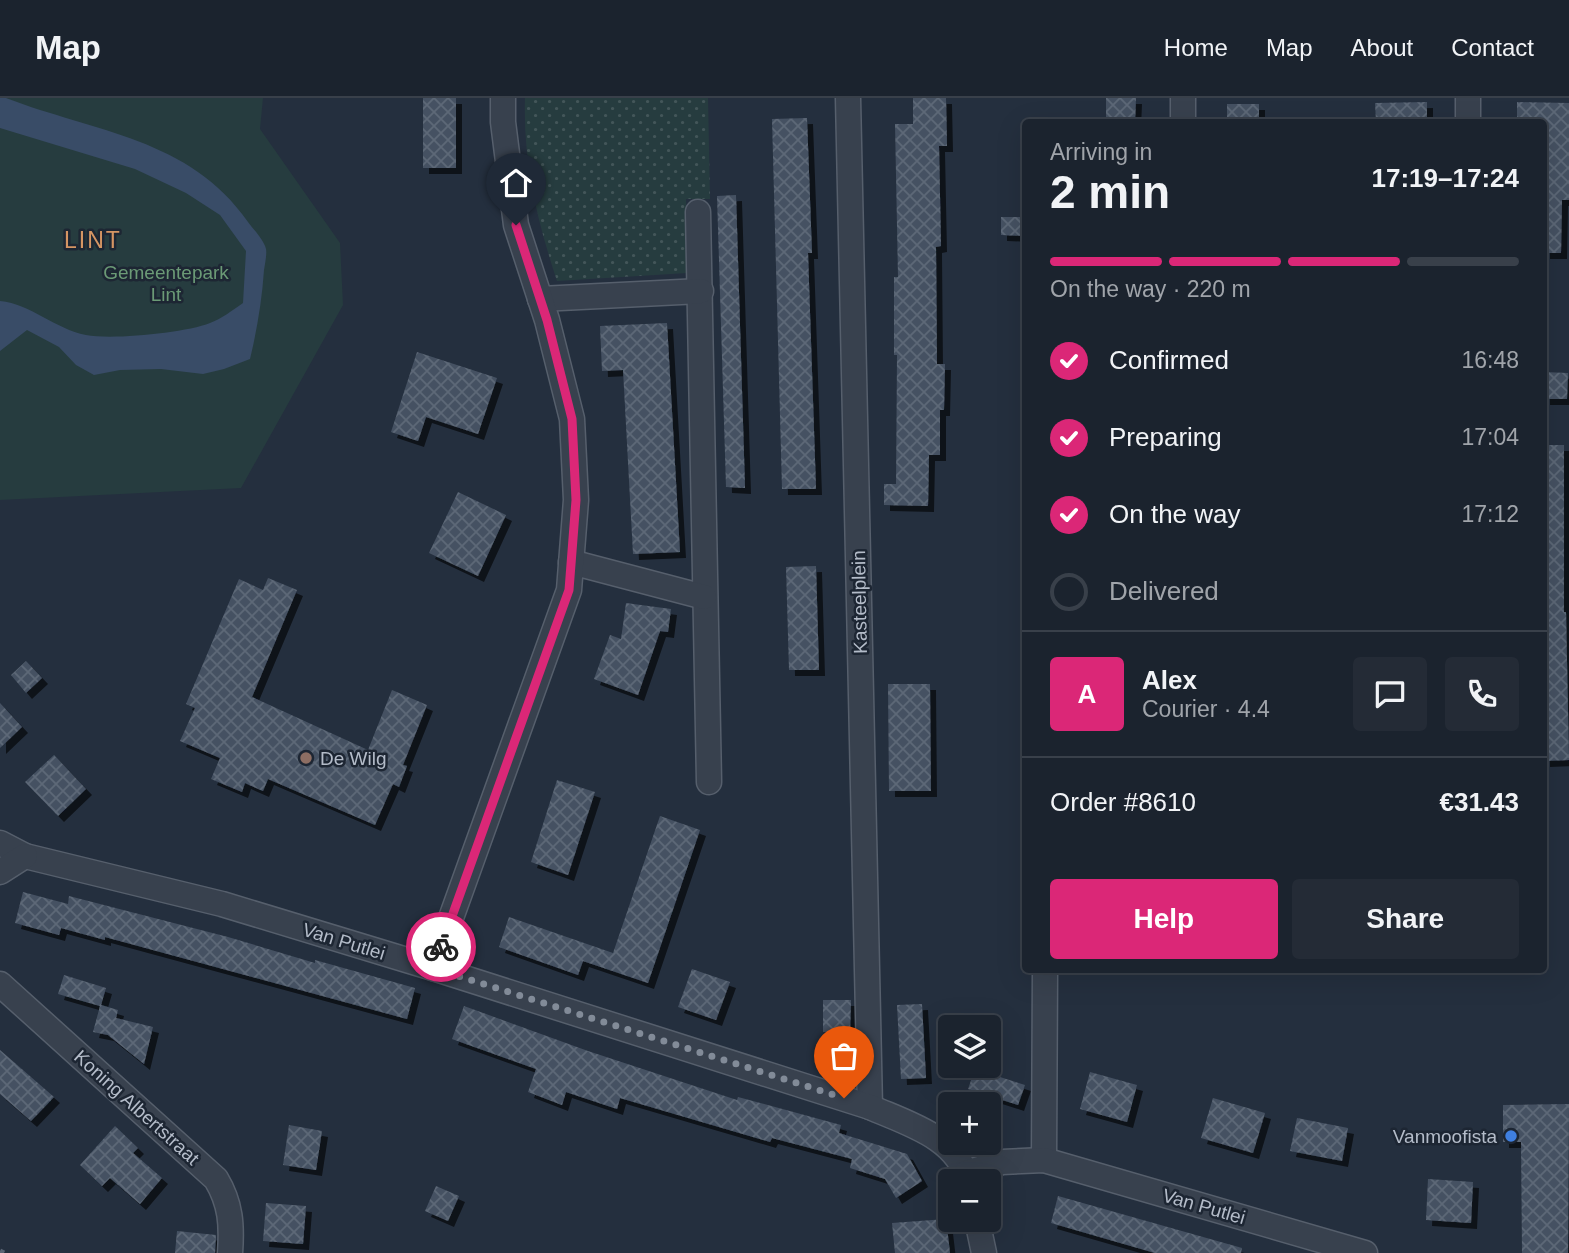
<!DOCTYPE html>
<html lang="en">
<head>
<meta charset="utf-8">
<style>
  :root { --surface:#1b232e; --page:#242b36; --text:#f1f3f6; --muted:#a0a4aa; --line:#39404a; --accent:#db2777 }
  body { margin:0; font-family:Arial,sans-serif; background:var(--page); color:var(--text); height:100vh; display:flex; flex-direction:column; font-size:26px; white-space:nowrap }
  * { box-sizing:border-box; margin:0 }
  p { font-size:23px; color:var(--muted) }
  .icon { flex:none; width:38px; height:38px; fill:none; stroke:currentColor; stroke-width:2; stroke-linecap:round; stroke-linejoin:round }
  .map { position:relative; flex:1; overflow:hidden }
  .sheet { position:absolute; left:1022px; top:21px; width:525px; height:854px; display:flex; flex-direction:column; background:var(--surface); border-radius:7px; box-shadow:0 7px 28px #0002,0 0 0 2px var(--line) }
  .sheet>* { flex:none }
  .tools { position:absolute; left:938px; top:917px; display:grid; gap:14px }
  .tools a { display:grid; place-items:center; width:63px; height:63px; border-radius:7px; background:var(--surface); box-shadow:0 7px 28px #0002,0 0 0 2px var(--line); font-size:35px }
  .pin { position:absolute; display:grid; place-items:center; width:60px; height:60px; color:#fff; margin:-72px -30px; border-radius:50% 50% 50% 0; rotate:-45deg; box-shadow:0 0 7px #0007 }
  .pin .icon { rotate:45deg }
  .courier { position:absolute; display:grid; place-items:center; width:70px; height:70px; margin:-35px; border:5px solid #db2777; border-radius:50%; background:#fff; color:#222; box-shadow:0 2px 9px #0007 }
  .head em { font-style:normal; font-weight:700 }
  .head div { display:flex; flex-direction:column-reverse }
  .head { display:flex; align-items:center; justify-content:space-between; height:119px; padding:0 28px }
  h1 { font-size:46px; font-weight:700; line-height:52px }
  .bar { display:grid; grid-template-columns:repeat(4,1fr); gap:10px 7px; align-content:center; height:84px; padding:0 28px }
  .bar i { height:9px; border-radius:5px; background:var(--line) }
  .bar .active { background:var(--accent) }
  .bar p { grid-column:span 4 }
  .line { display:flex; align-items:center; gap:18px; padding:0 28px; border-top:2px solid var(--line) }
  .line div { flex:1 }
  .round { display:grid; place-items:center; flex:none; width:74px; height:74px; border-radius:7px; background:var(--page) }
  ol { padding:0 28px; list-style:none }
  li { display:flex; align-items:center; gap:21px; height:77px }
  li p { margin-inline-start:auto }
  li .icon { padding:7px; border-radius:50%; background:var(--accent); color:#fff; stroke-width:4 }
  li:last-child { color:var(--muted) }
  li i { width:38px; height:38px; border:4px solid var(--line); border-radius:50% }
  .primary-button { display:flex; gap:14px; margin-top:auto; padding:14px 28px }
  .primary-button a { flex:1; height:80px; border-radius:7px; background:var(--accent); color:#fff; font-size:28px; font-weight:700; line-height:80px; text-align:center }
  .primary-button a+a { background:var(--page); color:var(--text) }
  header { display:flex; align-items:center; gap:42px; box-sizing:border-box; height:98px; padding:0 35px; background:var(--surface); border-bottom:2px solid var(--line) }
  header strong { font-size:33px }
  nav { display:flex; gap:38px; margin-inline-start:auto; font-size:24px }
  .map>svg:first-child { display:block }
</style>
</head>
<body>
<header>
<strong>Map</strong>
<nav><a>Home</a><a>Map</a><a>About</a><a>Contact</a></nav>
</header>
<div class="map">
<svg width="1569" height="1155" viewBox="0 0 1569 1155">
  <defs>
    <pattern id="grass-dots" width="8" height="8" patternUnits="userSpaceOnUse" patternTransform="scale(1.75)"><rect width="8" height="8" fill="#263c3f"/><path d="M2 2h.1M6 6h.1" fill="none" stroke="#435659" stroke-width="1.8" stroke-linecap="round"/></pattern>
    <pattern id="building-cross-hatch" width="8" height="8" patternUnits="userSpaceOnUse" patternTransform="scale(1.75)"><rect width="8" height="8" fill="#455162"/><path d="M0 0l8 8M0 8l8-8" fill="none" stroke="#5d6877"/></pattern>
    <filter id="shadow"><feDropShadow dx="6" dy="6" stdDeviation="0" flood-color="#0009"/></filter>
  </defs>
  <rect width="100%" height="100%" fill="#242f3e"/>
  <path fill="url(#grass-dots)" d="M 525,0 L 708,0 L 710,101 L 686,101 L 687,175 L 557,183 C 537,122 523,65 525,0 Z"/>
  <path fill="#263c3f" d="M 0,0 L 263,0 L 260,31 L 340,145 L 343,207 L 241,390 L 0,402 Z"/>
  <path fill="#394c67" d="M 0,0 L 6,0 C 94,34 190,40 248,124 C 253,131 264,142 266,151 C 267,156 265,166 264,172 C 262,202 257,232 250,261 L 224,271 L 203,276 L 161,271 L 120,272 L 94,277 L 76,267 L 59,249 L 27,232 L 0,253 L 0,203 C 31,206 55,231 86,237 C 112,242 185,235 210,225 C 221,221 233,212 243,205 L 246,153 L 220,117 L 186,95 L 135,71 L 0,30 Z"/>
  <g fill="url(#building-cross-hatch)" filter="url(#shadow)">
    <rect x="423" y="0" width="33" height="70"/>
    <path d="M 913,0 L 946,0 L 947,48 L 939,48 L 941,148 L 936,149 L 937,266 L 945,266 L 944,312 L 940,312 L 940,357 L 929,357 L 928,408 L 884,407 L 884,386 L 896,386 L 897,257 L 894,257 L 894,179 L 898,179 L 895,26 L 913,26 Z"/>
    <path d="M 1106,0 L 1136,0 L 1135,24 L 1106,24 Z"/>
    <path d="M 1427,4 L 1427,24 L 1376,24 L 1375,5 Z"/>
    <path d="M 1517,4 L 1569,5 L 1569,102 L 1562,102 L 1561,155 L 1544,155 L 1544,24 L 1517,24 Z"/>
    <rect x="1227" y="6" width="32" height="18"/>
    <path d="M 807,20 L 812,155 L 808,155 L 816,391 L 782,391 L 772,21 Z"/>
    <path d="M 736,97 L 745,390 L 726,389 L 717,98 Z"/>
    <path d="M 1001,119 L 1026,119 L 1026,138 L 1001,137 Z"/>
    <path d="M 667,225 L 680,454 L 633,456 L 623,272 L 602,273 L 600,228 Z"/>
    <path d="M 417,254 L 497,280 L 478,336 L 426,319 L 418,343 L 391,334 Z"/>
    <path d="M 1544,274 L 1568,275 L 1567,301 L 1544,301 Z"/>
    <path d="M 1544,347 L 1564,347 L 1564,514 L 1566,514 L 1569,662 L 1544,663 Z"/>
    <path d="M 458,394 L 506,417 L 478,478 L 429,455 Z"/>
    <path d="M 816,468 L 819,572 L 789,572 L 786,469 Z"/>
    <path d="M 268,480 L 297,492 L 252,599 L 368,652 L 392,592 L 427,607 L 403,667 L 407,668 L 399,689 L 393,686 L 375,727 L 268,681 L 263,693 L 245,685 L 242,694 L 211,681 L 220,660 L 180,643 L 195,610 L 186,606 L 239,481 L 263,492 Z"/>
    <path d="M 626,505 L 671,511 L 668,534 L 660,533 L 638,597 L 594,581 L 610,537 L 621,541 Z"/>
    <path d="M 26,563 L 42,580 L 26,595 L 11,577 Z"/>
    <path d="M 888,586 L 930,586 L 931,693 L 889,693 Z"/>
    <path d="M 0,605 L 22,629 L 0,650 Z"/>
    <path d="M 54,657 L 86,691 L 58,718 L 25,684 Z"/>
    <path d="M 557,682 L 595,694 L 568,777 L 531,764 Z"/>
    <path d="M 660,718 L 700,732 L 648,885 L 583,863 L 578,877 L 499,849 L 509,819 L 613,855 Z"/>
    <path d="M 23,794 L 68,806 L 69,798 L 228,839 L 315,865 L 315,862 L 415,890 L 407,921 L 105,839 L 105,842 L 61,830 L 59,837 L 15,825 Z"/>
    <path d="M 692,871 L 730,884 L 716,922 L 678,909 Z"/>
    <path d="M 64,877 L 106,890 L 101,907 L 118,912 L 116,920 L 153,929 L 144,966 L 108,937 L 93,934 L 100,908 L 58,896 Z"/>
    <path d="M 823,902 L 851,902 L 850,934 L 823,934 Z"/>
    <path d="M 922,906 L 926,980 L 901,981 L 897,907 Z"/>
    <path d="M 464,908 L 588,953 L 737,1002 L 738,999 L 841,1027 L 839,1035 L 907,1056 L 922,1083 L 896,1100 L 885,1081 L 850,1070 L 852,1061 L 772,1040 L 770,1044 L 620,1000 L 617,1011 L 566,994 L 562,1007 L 528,994 L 536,971 L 452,941 Z"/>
    <path d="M 0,952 L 54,999 L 31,1023 L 0,996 Z"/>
    <path d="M 975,971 L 1025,987 L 1018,1007 L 968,991 Z"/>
    <path d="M 1090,974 L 1137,987 L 1127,1024 L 1080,1011 Z"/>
    <path d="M 1213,1000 L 1265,1015 L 1253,1055 L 1201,1040 Z"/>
    <path d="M 1569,1006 L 1568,1155 L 1522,1155 L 1521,1044 L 1503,1044 L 1503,1007 Z"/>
    <path d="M 1297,1020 L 1348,1030 L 1342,1063 L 1290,1053 Z"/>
    <path d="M 289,1027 L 322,1033 L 316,1072 L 283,1067 Z"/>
    <path d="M 115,1028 L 138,1050 L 133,1055 L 162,1080 L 140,1106 L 110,1080 L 102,1088 L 80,1067 Z"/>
    <path d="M 1428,1081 L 1473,1084 L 1471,1125 L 1426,1122 Z"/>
    <path d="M 436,1088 L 459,1098 L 448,1123 L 425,1113 Z"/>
    <path d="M 1058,1098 L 1242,1150 L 1241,1155 L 1155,1155 L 1051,1125 Z"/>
    <path d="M 266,1105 L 306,1108 L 303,1146 L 263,1143 Z"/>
    <path d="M 946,1121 L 950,1155 L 895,1155 L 892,1125 Z"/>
    <path d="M 177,1133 L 216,1137 L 215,1155 L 175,1155 Z"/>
  </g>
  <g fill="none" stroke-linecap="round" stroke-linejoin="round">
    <g stroke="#565f6c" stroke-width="27">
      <g id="minor">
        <path d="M 848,0 L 870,1009"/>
        <path d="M 1183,0 L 1183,24"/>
        <path d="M 1468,0 L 1468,24"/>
        <path d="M 698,114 L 709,684"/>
        <path d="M 540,201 L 701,193"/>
        <path d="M 571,464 L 704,499"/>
        <path d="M 0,745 L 25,758 L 222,806 L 433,870 L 870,1009 C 906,1025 958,1039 968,1083"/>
        <path d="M 0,774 L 25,758"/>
        <path d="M 433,870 L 569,492 L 576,402 L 572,321 L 547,222 L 516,127 L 503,24 L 503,0"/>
        <path d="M 0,886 L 216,1081 C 231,1106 232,1127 230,1155"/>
        <path d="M 1044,1062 L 1045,872"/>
        <path d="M 966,1075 L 1002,1064 L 1044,1062 L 1365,1155"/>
        <path d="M 977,1122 L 984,1155"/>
      </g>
    </g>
    <use href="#minor" stroke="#38414e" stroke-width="24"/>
    <path stroke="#5a6575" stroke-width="5" stroke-dasharray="7 7" stroke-linecap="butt" d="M 0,1153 L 4,1155"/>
  </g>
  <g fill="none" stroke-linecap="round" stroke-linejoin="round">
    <path stroke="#828b98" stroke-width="7" stroke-dasharray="0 12.6" d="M 441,849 L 433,870 L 844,1000"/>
    <path stroke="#db2777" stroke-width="9" d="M 441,849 L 569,492 L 576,402 L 572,321 L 547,222 L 516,127"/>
  </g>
  <circle fill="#8d6e63" stroke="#1d2633" stroke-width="2.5" cx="306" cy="660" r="7"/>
  <circle fill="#3f7fe0" stroke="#1d2633" stroke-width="2.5" cx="1511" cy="1038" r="7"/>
  <g text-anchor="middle" stroke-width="5" stroke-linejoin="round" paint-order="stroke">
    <g font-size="19" fill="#6b9a76" stroke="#1d2633">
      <text x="166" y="181">Gemeentepark<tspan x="166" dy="22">Lint</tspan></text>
    </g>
    <g font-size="19" fill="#b4bcc9" stroke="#1d2633">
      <text transform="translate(859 504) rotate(-91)" y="7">Kasteelplein</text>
      <text transform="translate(344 843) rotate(17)" y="7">Van Putlei</text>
      <text transform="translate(137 1009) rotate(42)" y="7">Koning Albertstraat</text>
      <text transform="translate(1204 1108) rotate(16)" y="7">Van Putlei</text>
    </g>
    <g font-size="19" fill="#b4bcc9" stroke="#1d2633" text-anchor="start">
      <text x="320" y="667">De Wilg</text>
      <text x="1497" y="1045" text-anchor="end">Vanmoofista</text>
    </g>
    <g font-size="23" letter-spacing="2" fill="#d59563" stroke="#1d2633">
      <text x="93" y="150">LINT</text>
    </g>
  </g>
</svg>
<div class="tools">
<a><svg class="icon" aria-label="layers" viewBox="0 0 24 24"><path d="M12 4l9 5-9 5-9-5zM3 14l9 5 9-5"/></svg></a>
<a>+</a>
<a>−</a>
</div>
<div class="pin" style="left:844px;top:1000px;background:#ea580c"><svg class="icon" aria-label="bag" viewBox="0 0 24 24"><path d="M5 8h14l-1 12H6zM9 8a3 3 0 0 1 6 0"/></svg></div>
<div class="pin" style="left:516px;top:127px;background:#1f2937"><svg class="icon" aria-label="home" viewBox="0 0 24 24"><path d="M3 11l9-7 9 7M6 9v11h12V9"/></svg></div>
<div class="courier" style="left:441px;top:849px"><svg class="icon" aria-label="bike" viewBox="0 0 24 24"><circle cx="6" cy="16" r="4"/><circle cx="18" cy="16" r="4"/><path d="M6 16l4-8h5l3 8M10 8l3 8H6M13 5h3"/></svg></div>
<section class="sheet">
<div class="head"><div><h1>2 min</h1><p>Arriving in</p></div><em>17:19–17:24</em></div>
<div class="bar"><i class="active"></i><i class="active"></i><i class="active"></i><i></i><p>On the way · 220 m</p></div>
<ol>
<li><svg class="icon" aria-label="check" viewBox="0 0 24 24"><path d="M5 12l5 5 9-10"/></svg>Confirmed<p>16:48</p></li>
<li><svg class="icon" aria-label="check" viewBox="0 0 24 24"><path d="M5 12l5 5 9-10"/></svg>Preparing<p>17:04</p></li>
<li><svg class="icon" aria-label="check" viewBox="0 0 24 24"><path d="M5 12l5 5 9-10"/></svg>On the way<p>17:12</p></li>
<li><i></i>Delivered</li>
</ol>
<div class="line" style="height:126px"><b class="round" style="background:var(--accent);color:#fff">A</b><div><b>Alex</b><p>Courier · 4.4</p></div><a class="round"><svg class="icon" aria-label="chat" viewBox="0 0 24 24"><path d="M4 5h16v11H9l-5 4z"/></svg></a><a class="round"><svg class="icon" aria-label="phone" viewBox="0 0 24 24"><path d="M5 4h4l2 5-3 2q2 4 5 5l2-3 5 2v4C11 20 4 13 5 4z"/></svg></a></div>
<div class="line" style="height:91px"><div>Order #8610</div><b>€31.43</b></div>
<div class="primary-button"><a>Help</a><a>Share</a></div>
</section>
</div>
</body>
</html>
